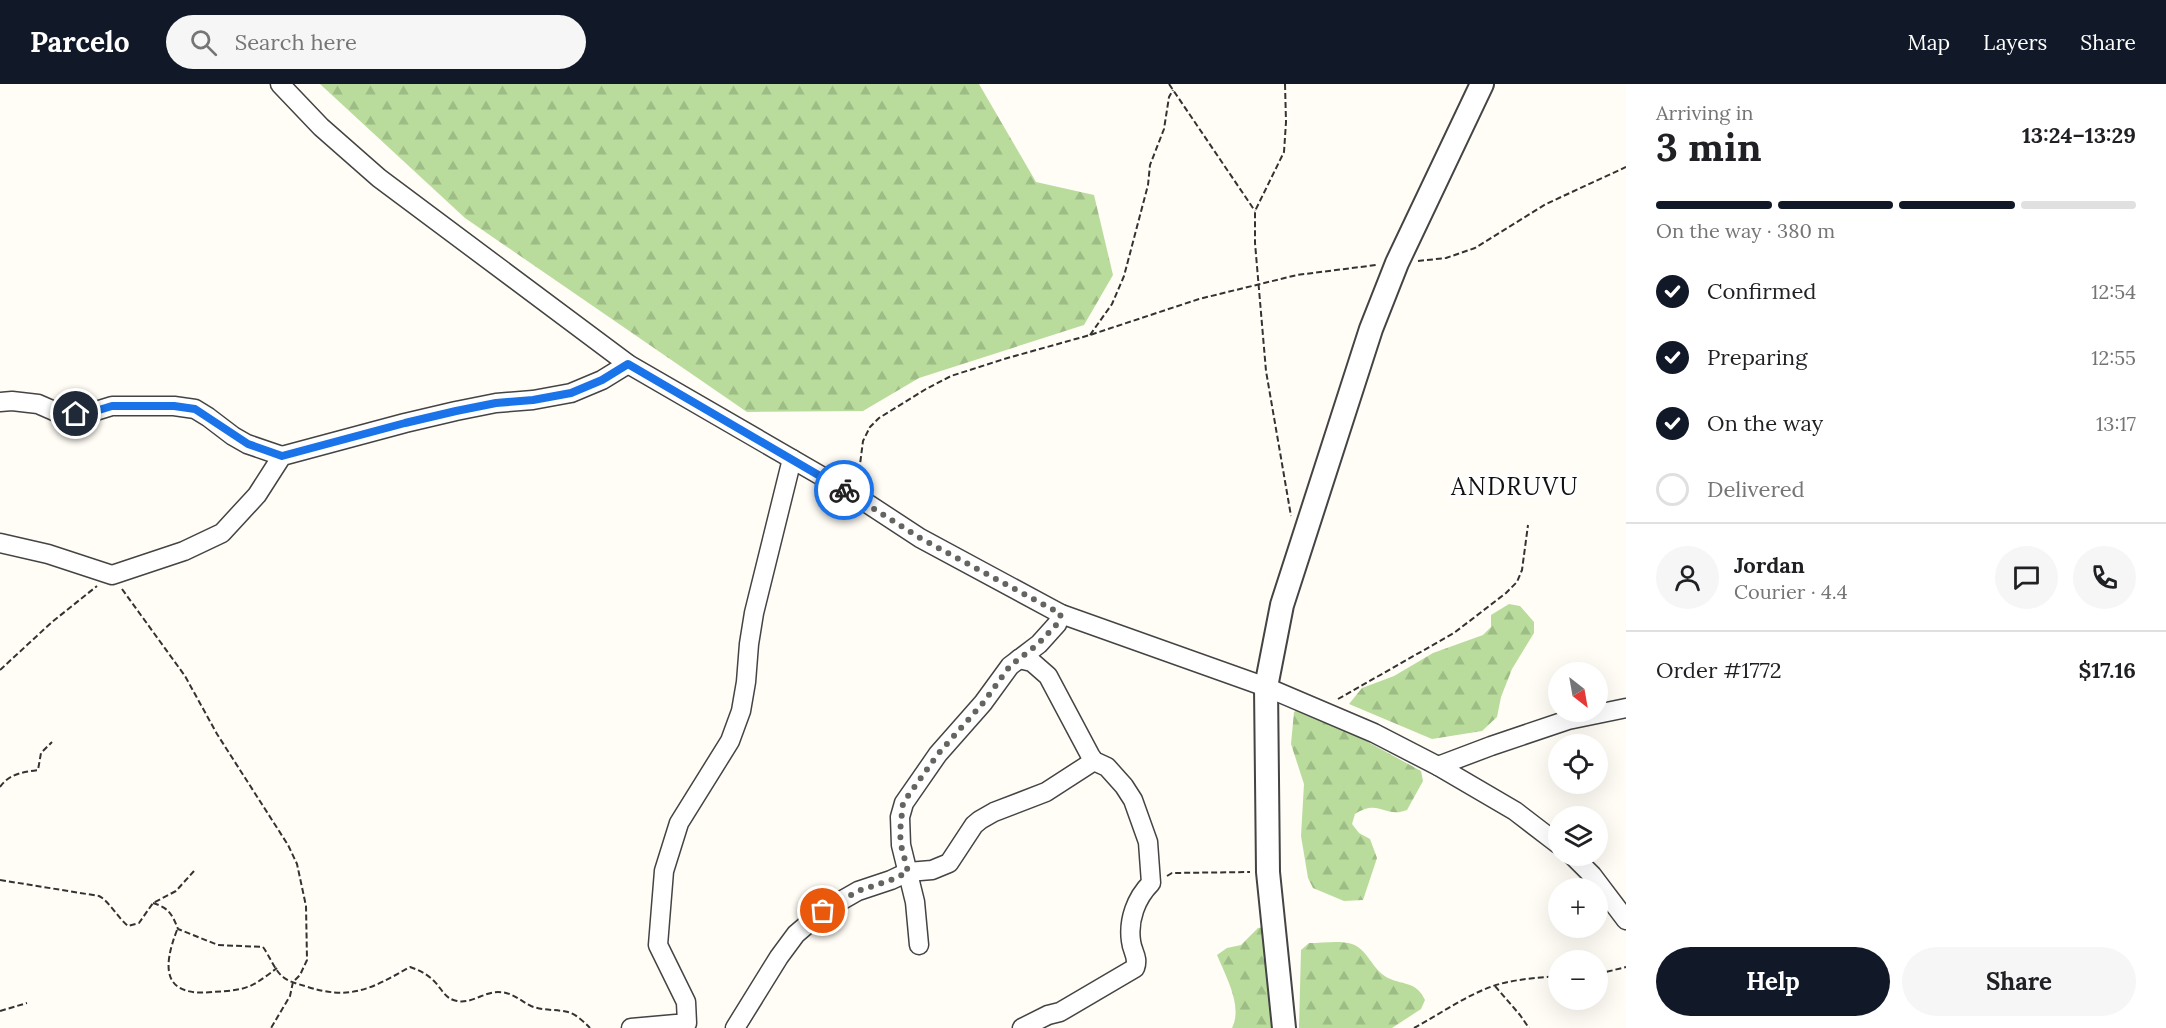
<!DOCTYPE html>
<html lang="en">
<head>
<meta charset="utf-8">
<style>
  :root { --surface:#fff; --page:#f6f6f6; --text:#202124; --muted:#757577; --line:#e0e0e0; --accent:#111827 }
  body { margin:0; font-family:Lora,serif; background:var(--page); color:var(--text); height:100vh; display:flex; flex-direction:column; font-size:22px; white-space:nowrap }
  * { box-sizing:border-box; margin:0 }
  p { font-size:20px; color:var(--muted) }
  .icon { flex:none; width:33px; height:33px; fill:none; stroke:currentColor; stroke-width:2; stroke-linecap:round; stroke-linejoin:round }
  .map { position:relative; flex:1; overflow:hidden }
  .panel { display:flex; flex-direction:column; background:var(--surface); width:540px }
  .panel>* { flex:none }
  .needle { width:39px; rotate:149deg }
  .tools { position:absolute; left:1548px; top:578px; display:grid; gap:12px }
  .tools a { display:grid; place-items:center; width:60px; height:60px; border-radius:50%; background:var(--surface); box-shadow:0 6px 24px #0002; font-size:30px }
  .pin { position:absolute; display:grid; place-items:center; width:51px; height:51px; color:#fff; margin:-26px; border:3px solid #fff; border-radius:50%; box-shadow:0 2px 6px #0007 }
  .courier { position:absolute; display:grid; place-items:center; width:60px; height:60px; margin:-30px; border:4px solid #1a73e8; border-radius:50%; background:#fff; color:#222; box-shadow:0 2px 8px #0007 }
  .head em { font-style:normal; font-weight:700 }
  .head div { display:flex; flex-direction:column-reverse }
  .head { display:flex; align-items:center; justify-content:space-between; height:102px; padding:0 30px }
  h1 { font-size:39px; font-weight:700; line-height:45px }
  .bar { display:grid; grid-template-columns:repeat(4,1fr); gap:9px 6px; align-content:center; height:72px; padding:0 30px }
  .bar i { height:8px; border-radius:4px; background:var(--line) }
  .bar .selected { background:var(--accent) }
  .bar p { grid-column:span 4 }
  .line { display:flex; align-items:center; gap:15px; padding:0 30px; border-top:2px solid var(--line) }
  .line div { flex:1 }
  .round { display:grid; place-items:center; flex:none; width:63px; height:63px; border-radius:32px; background:var(--page) }
  ol { padding:0 30px; list-style:none }
  li { display:flex; align-items:center; gap:18px; height:66px }
  li p { margin-inline-start:auto }
  li .icon { padding:6px; border-radius:50%; background:var(--accent); color:#fff; stroke-width:4 }
  li:last-child { color:var(--muted) }
  li i { width:33px; height:33px; border:3px solid var(--line); border-radius:50% }
  .button { display:flex; gap:12px; margin-top:auto; padding:12px 30px }
  .button a { flex:1; height:69px; border-radius:36px; background:var(--accent); color:#fff; font-size:24px; font-weight:700; line-height:69px; text-align:center }
  .button a+a { background:var(--page); color:var(--text) }
  header { display:flex; align-items:center; gap:36px; box-sizing:border-box; height:84px; padding:0 30px; background:var(--accent); color:#fff }
  header strong { font-size:28px }
  nav { display:flex; gap:33px; margin-inline-start:auto; font-size:21px }
  .search { width:420px; height:54px; background:var(--page); display:flex; align-items:center; gap:15px; box-sizing:border-box; padding:0 21px; border-radius:33px; color:var(--muted); font-size:22px }
  main { display:flex; flex:1; min-height:0 }
  .map>svg:first-child { display:block }
</style>
</head>
<body>
<header>
<strong>Parcelo</strong>
<div class="search"><svg class="icon" aria-label="search" viewBox="0 0 24 24"><circle cx="10" cy="10" r="6"/><path d="M15 15l6 6"/></svg>Search here</div>
<nav><a>Map</a><a>Layers</a><a>Share</a></nav>
</header>
<main>
<div class="map">
<svg width="1626" height="944" viewBox="0 0 1626 944">
  <defs>
    <pattern id="forest-firs" width="22" height="20" patternUnits="userSpaceOnUse" patternTransform="scale(1.5)"><rect width="22" height="20" fill="#b9dc9c"/><path d="M5 1l3.5 6h-7zM16 11l3.5 6h-7z" fill="#9ebc85"/></pattern>
  </defs>
  <rect width="100%" height="100%" fill="#fffdf5"/>
  <g fill="url(#forest-firs)">
    <path d="M 320,0 L 979,0 L 1036,98 L 1094,111 L 1113,191 L 1084,241 L 919,294 L 863,327 L 747,328 L 465,134 Z"/>
    <path d="M 1509,520 L 1520,522 L 1534,538 L 1534,549 L 1512,585 L 1501,613 L 1497,633 L 1482,647 L 1432,655 L 1349,620 L 1362,604 L 1394,592 L 1433,569 L 1483,551 L 1491,543 L 1491,531 Z"/>
    <path d="M 1302,622 L 1421,687 L 1423,697 L 1407,726 C 1384,735 1380,714 1355,730 L 1352,740 L 1359,749 L 1370,755 L 1377,774 L 1363,816 L 1344,817 L 1313,804 L 1308,794 L 1301,752 L 1304,700 L 1291,660 L 1294,628 Z"/>
    <path d="M 1271,842 L 1272,944 L 1232,944 C 1243,922 1226,893 1217,871 L 1227,864 L 1241,861 L 1258,844 Z"/>
    <path d="M 1309,859 C 1323,859 1340,856 1352,860 C 1366,865 1371,881 1382,890 C 1398,903 1415,894 1425,916 L 1421,925 L 1392,944 L 1299,944 L 1301,866 Z"/>
  </g>
  <g fill="none" stroke-linecap="round" stroke-linejoin="round">
    <g stroke="#444" stroke-width="21">
      <g id="minor">
        <path d="M 280,0 L 321,43 L 379,94 L 628,280 L 856,412 L 920,454 L 1061,530 L 1266,603 L 1374,649 L 1438,682 L 1515,727 L 1558,760"/>
        <path d="M 0,318 L 12,317 L 38,320 L 61,330 L 86,330 L 112,322 L 174,322 L 195,325 L 208,333 L 233,352 L 247,360 L 282,372"/>
        <path d="M 0,459 L 48,470 L 112,491 L 184,467 L 222,449 L 257,411 L 282,372 L 405,339 L 456,327 L 496,319 L 533,316 L 571,309 L 602,296 L 628,280"/>
        <path d="M 1019,575 L 1032,578 L 1048,592 L 1090,671 L 1094,677 L 1107,683 L 1124,702 L 1133,716 L 1148,758 L 1151,799 C 1136,814 1128,836 1131,857 C 1132,868 1139,873 1135,884 L 1060,928 L 1048,931 L 1022,944"/>
        <path d="M 1438,682 L 1491,662 L 1568,636 L 1626,624"/>
        <path d="M 1572,771 L 1592,791 L 1626,836"/>
        <path d="M 919,861 L 915,818 L 901,761 L 900,733 L 904,719 L 938,670 L 983,619 L 1010,582 L 1039,560 L 1057,540 L 1061,530"/>
        <path d="M 631,944 L 687,939 L 686,918 L 658,861 L 664,787 L 679,739 L 730,657 L 741,627 L 746,598 L 749,560 L 754,529 L 792,375"/>
        <path d="M 735,944 L 779,873 L 796,850 L 823,827 L 858,807 L 891,796 L 908,788 L 932,786 L 949,779 L 974,741 L 980,736 L 994,728 L 1046,708 L 1094,677"/>
      </g>
    </g>
    <g stroke="#444" stroke-width="26">
      <path id="tertiary" d="M 1284,944 L 1268,788 L 1266,603 L 1282,521 L 1371,245 L 1397,179 L 1482,0"/>
    </g>
    <g stroke="#333" stroke-width="2" stroke-dasharray="6 3" stroke-linecap="butt">
      <path d="M 1169,0 L 1255,127"/>
      <path d="M 1285,0 L 1286,38 L 1284,68 L 1255,127 L 1255,159 L 1266,287 L 1291,432"/>
      <path d="M 1418,177 L 1446,174 L 1475,164 L 1546,120 L 1626,83"/>
      <path d="M 1090,251 L 1112,220 L 1124,192 L 1148,101 L 1150,81 L 1164,45 L 1169,13 L 1173,6"/>
      <path d="M 858,396 L 863,357 L 870,343 L 879,334 L 926,305 L 951,292 L 1004,275 L 1090,251 L 1199,215 L 1297,191 L 1376,181"/>
      <path d="M 122,505 L 185,592 L 217,650 L 288,761 L 297,780 L 306,822 L 307,876 L 300,891 L 293,898 L 290,912 L 271,944"/>
      <path d="M 0,586 L 52,538 L 97,502"/>
      <path d="M 1338,615 L 1454,549 L 1506,509 L 1517,498 L 1522,486 L 1528,441"/>
      <path d="M 0,703 C 9,690 23,688 38,686 L 41,669 L 52,658"/>
      <path d="M 1167,792 L 1172,789 L 1250,788"/>
      <path d="M 0,796 L 99,812 C 109,817 118,834 128,842 L 139,839 L 153,819 L 176,807 L 194,787"/>
      <path d="M 153,819 C 169,824 172,830 178,845 L 218,861 L 263,863 C 269,871 275,887 283,893 C 289,898 298,900 305,902 C 350,917 371,905 410,883 C 419,886 427,890 434,897 C 442,905 445,915 457,917 C 471,920 484,908 498,908 C 512,908 519,916 531,922 C 543,927 556,925 568,928 C 576,930 584,938 590,944"/>
      <path d="M 177,846 C 162,885 163,913 213,908 C 225,907 238,907 250,902 C 259,898 269,890 277,884"/>
      <path d="M 1598,890 L 1626,883"/>
      <path d="M 1495,902 L 1520,931 L 1529,944"/>
      <path d="M 0,927 L 27,919"/>
      <path d="M 1414,944 C 1440,930 1465,912 1493,902 C 1514,895 1537,894 1558,892"/>
    </g>
    <use href="#minor" stroke="#fff" stroke-width="18"/>
    <use href="#tertiary" stroke="#fff" stroke-width="22"/>
  </g>
  <g fill="none" stroke-linecap="round" stroke-linejoin="round">
    <path stroke="#646461" stroke-width="6" stroke-dasharray="0 10.8" d="M 823,827 L 858,807 L 891,796 L 908,788 L 901,761 L 900,748 L 903,719 L 938,670 L 983,619 L 1010,582 L 1038,560 L 1057,540 L 1061,530 L 920,454 L 844,406"/>
    <path stroke="#1a73e8" stroke-width="8" d="M 76,330 L 86,330 L 112,322 L 174,322 L 195,325 L 248,360 L 282,372 L 405,339 L 456,327 L 496,319 L 533,316 L 571,309 L 602,296 L 628,280 L 844,406"/>
  </g>
  <g text-anchor="middle" stroke-width="6" stroke-linejoin="round" paint-order="stroke">
    <g font-size="24" letter-spacing="1.5" fill="#111" stroke="#fff">
      <text x="1515" y="411">ANDRUVU</text>
    </g>
  </g>
</svg>
<div class="tools">
<a><svg class="needle" viewBox="-14 -14 28 28"><path d="M0-13l5 13h-10z" fill="#e53935"/><path d="M0 13l5-13h-10z" fill="#757577"/></svg></a>
<a><svg class="icon" aria-label="locate" viewBox="0 0 24 24"><circle cx="12" cy="12" r="6"/><path d="M12 2v4M12 18v4M2 12h4M18 12h4"/></svg></a>
<a><svg class="icon" aria-label="layers" viewBox="0 0 24 24"><path d="M12 4l9 5-9 5-9-5zM3 14l9 5 9-5"/></svg></a>
<a>+</a>
<a>−</a>
</div>
<div class="pin" style="left:823px;top:827px;background:#ea580c"><svg class="icon" aria-label="bag" viewBox="0 0 24 24"><path d="M5 8h14l-1 12H6zM9 8a3 3 0 0 1 6 0"/></svg></div>
<div class="pin" style="left:76px;top:330px;background:#1f2937"><svg class="icon" aria-label="home" viewBox="0 0 24 24"><path d="M3 11l9-7 9 7M6 9v11h12V9"/></svg></div>
<div class="courier" style="left:844px;top:406px"><svg class="icon" aria-label="bike" viewBox="0 0 24 24"><circle cx="6" cy="16" r="4"/><circle cx="18" cy="16" r="4"/><path d="M6 16l4-8h5l3 8M10 8l3 8H6M13 5h3"/></svg></div>
</div>
<section class="panel">
<div class="head"><div><h1>3 min</h1><p>Arriving in</p></div><em>13:24–13:29</em></div>
<div class="bar"><i class="selected"></i><i class="selected"></i><i class="selected"></i><i></i><p>On the way · 380 m</p></div>
<ol>
<li><svg class="icon" aria-label="check" viewBox="0 0 24 24"><path d="M5 12l5 5 9-10"/></svg>Confirmed<p>12:54</p></li>
<li><svg class="icon" aria-label="check" viewBox="0 0 24 24"><path d="M5 12l5 5 9-10"/></svg>Preparing<p>12:55</p></li>
<li><svg class="icon" aria-label="check" viewBox="0 0 24 24"><path d="M5 12l5 5 9-10"/></svg>On the way<p>13:17</p></li>
<li><i></i>Delivered</li>
</ol>
<div class="line" style="height:108px"><a class="round"><svg class="icon" aria-label="person" viewBox="0 0 24 24"><circle cx="12" cy="8" r="4"/><path d="M4 21q1-7 8-7t8 7"/></svg></a><div><b>Jordan</b><p>Courier · 4.4</p></div><a class="round"><svg class="icon" aria-label="chat" viewBox="0 0 24 24"><path d="M4 5h16v11H9l-5 4z"/></svg></a><a class="round"><svg class="icon" aria-label="phone" viewBox="0 0 24 24"><path d="M5 4h4l2 5-3 2q2 4 5 5l2-3 5 2v4C11 20 4 13 5 4z"/></svg></a></div>
<div class="line" style="height:78px"><div>Order #1772</div><b>$17.16</b></div>
<div class="button"><a>Help</a><a>Share</a></div>
</section>
</main>
</body>
</html>
